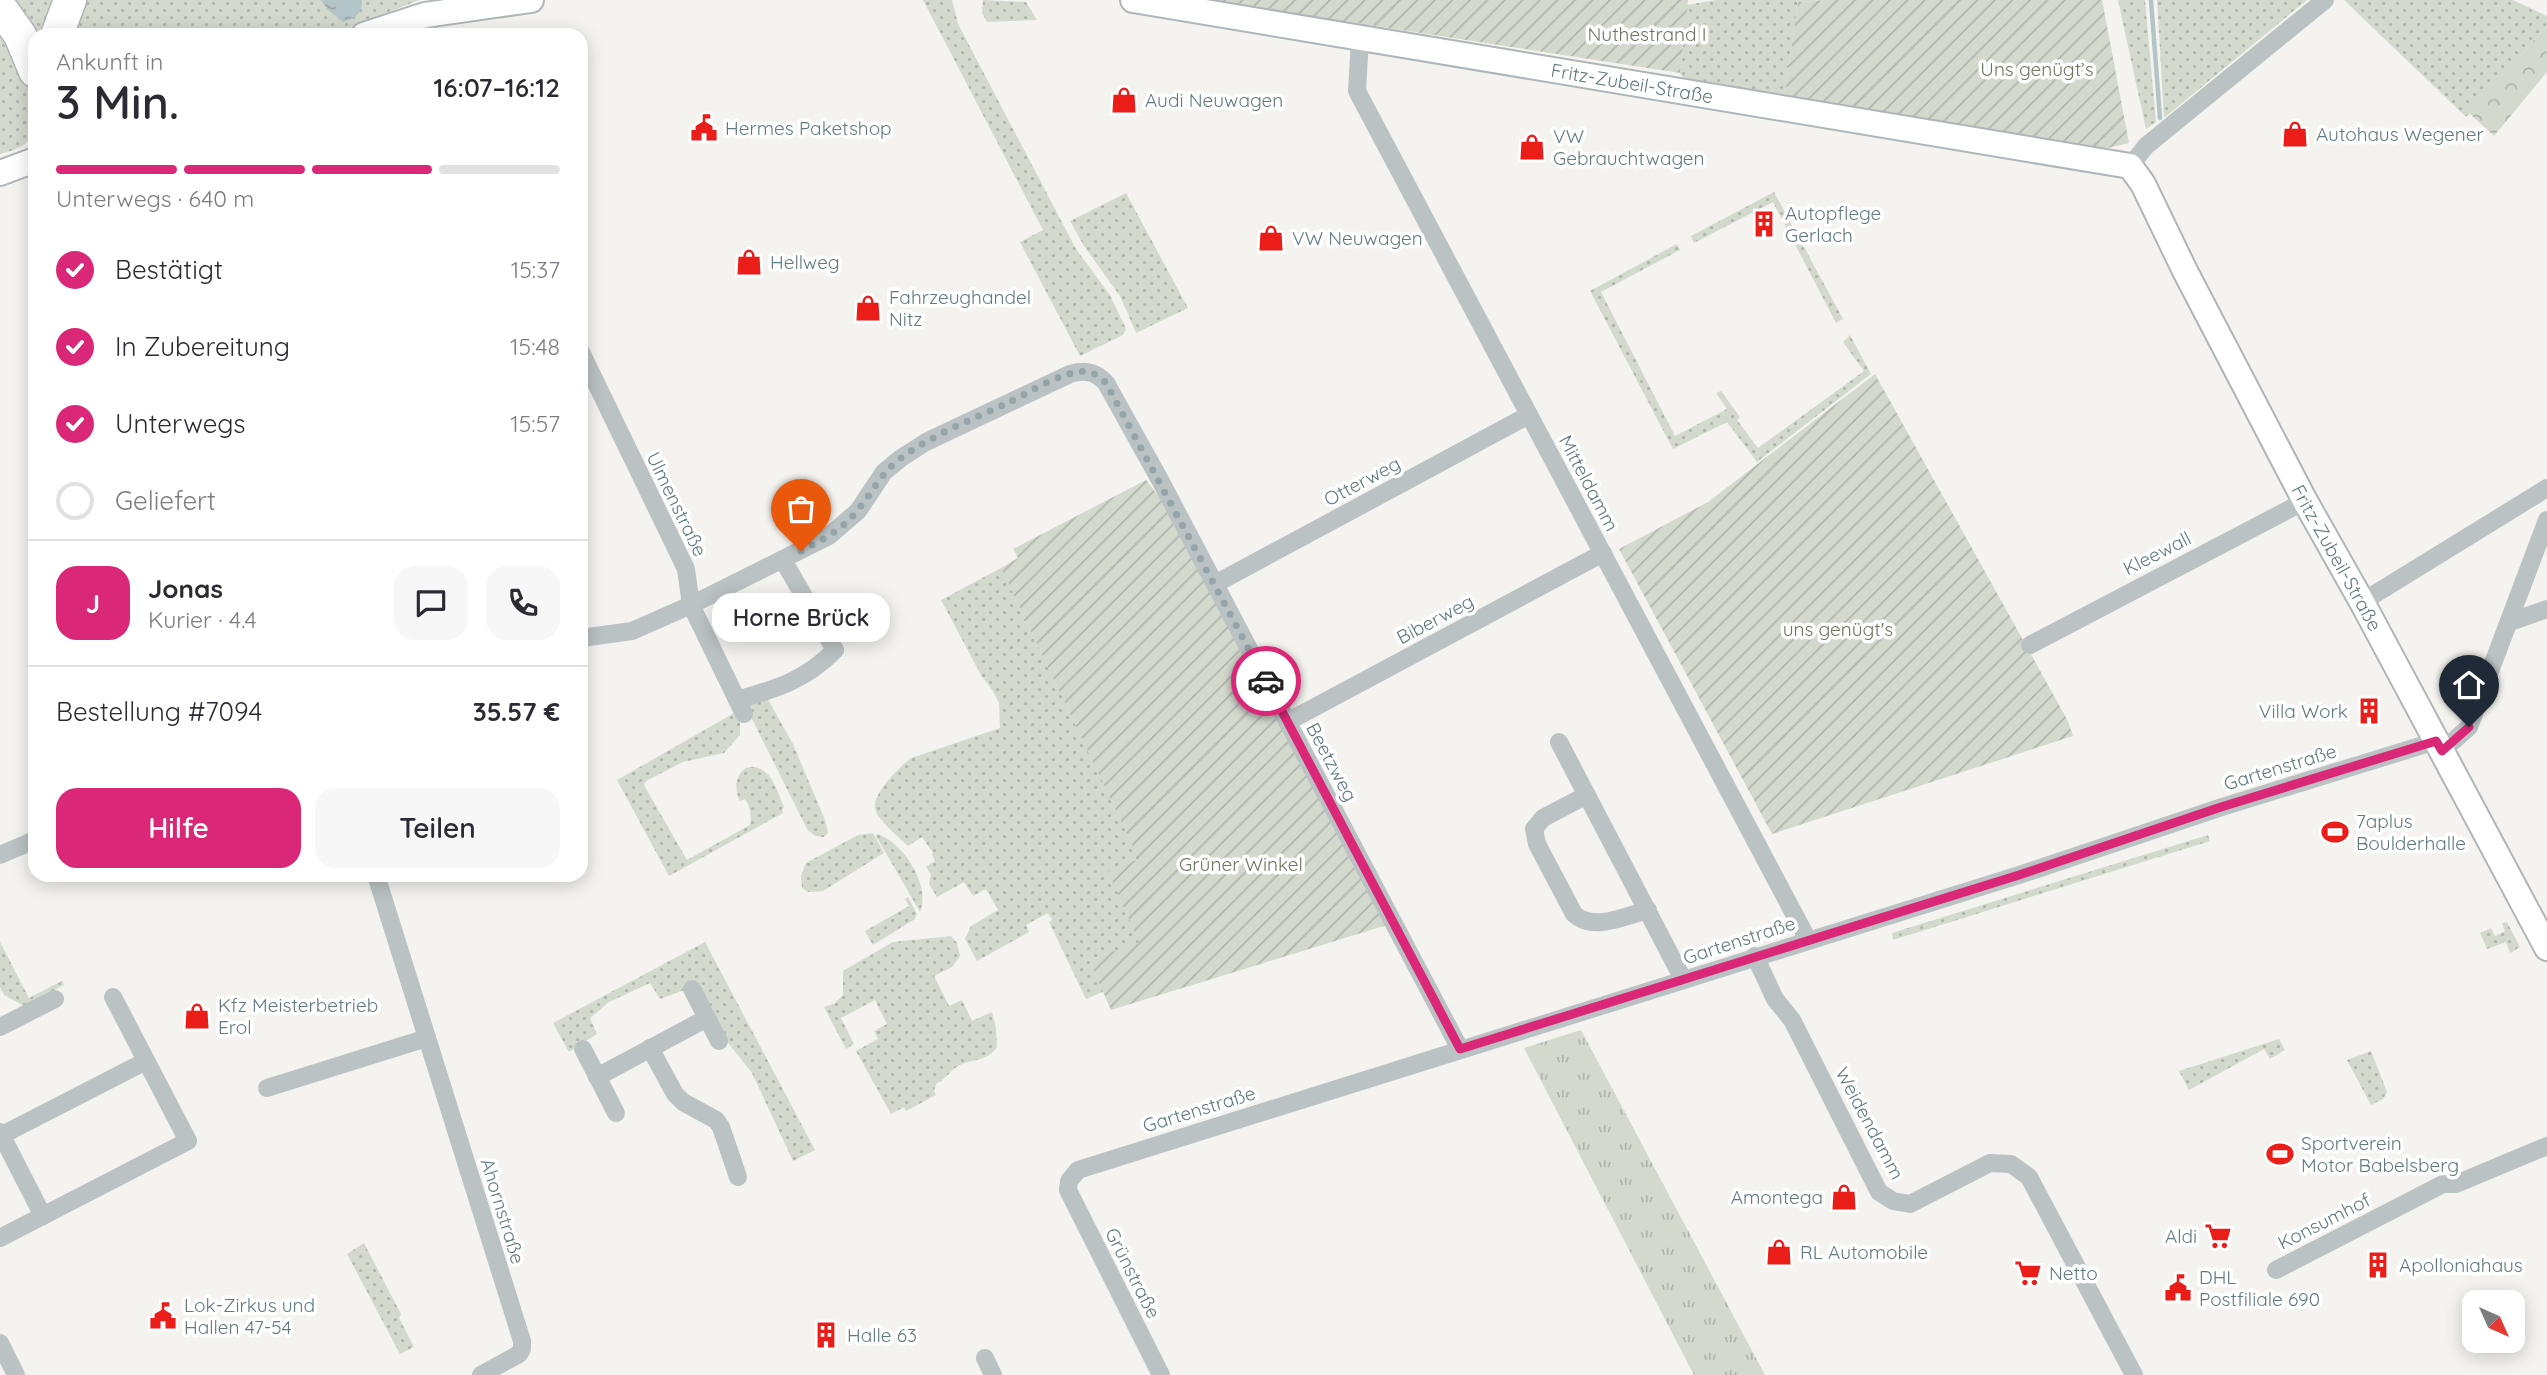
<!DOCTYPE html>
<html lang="de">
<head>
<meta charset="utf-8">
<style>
  :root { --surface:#fff; --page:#f7f7f7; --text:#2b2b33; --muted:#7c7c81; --line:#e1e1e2; --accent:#db2777 }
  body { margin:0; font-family:Quicksand,sans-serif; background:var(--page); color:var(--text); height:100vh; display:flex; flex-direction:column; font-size:26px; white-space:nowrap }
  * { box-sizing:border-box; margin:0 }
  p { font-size:23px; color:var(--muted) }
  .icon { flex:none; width:38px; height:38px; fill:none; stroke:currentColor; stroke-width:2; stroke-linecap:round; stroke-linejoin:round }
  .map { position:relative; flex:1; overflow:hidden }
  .side { position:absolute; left:28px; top:28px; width:560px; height:854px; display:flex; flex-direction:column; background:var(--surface); border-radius:21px; box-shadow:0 4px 18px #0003 }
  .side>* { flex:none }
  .needle { width:46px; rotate:135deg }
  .controls { position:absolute; left:2462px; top:1290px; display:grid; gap:14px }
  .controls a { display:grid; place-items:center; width:63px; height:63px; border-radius:14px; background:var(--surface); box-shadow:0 4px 18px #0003; font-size:35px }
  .pin { position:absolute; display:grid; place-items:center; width:60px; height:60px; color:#fff; margin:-72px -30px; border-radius:50% 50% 50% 0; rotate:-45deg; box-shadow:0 0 7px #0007 }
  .pin .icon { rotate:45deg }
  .courier { position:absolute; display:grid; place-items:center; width:70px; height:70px; margin:-35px; border:5px solid #db2777; border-radius:50%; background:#fff; color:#222; box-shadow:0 2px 9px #0007 }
  .bubble { position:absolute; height:49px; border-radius:21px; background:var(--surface); box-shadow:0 4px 18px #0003; font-size:23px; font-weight:600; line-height:49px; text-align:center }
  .head em { font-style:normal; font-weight:600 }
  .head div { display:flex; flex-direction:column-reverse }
  .head { display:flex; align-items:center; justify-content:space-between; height:119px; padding:0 28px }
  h1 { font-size:46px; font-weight:600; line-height:52px }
  .bar { display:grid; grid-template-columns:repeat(4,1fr); gap:10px 7px; align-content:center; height:84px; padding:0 28px }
  .bar i { height:9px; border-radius:5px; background:var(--line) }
  .bar .selected { background:var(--accent) }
  .bar p { grid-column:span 4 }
  .line { display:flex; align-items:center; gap:18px; padding:0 28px; border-top:2px solid var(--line) }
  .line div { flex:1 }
  .round { display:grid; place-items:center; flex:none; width:74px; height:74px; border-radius:21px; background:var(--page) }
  ol { padding:0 28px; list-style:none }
  li { display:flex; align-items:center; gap:21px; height:77px }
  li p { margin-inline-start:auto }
  li .icon { padding:7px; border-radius:50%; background:var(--accent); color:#fff; stroke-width:4 }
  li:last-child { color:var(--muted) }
  li i { width:38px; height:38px; border:4px solid var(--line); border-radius:50% }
  .cta { display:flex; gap:14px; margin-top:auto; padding:14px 28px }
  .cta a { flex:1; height:80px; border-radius:21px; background:var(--accent); color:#fff; font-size:28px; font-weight:600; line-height:80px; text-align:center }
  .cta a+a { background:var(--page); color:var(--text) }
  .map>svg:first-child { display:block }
</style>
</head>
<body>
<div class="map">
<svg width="2547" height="1375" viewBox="0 0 2547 1375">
  <defs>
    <pattern id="grass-dots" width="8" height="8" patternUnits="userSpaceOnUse" patternTransform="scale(1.75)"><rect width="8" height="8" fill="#d4d9ce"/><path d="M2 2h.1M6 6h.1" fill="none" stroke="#afb5ad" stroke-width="1.8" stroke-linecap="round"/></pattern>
    <pattern id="forest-crowns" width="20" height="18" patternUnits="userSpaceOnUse" patternTransform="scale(1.75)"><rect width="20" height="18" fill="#d4d9ce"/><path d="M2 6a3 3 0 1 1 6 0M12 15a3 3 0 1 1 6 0" fill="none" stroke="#afb5ad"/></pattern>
    <pattern id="park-tufts" width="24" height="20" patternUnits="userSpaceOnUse" patternTransform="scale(1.75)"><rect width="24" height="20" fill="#d4d9ce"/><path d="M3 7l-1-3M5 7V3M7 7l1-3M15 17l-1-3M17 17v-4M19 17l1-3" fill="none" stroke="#afb5ad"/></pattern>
    <pattern id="garden-furrows" width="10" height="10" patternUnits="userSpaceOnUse" patternTransform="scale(1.75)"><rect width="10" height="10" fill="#d4d9ce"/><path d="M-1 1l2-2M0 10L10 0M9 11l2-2" fill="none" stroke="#afb5ad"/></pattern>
    <pattern id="water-ripples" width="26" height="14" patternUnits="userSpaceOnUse" patternTransform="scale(1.75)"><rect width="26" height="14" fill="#b3c5c6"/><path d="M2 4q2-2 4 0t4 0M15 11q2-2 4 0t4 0" fill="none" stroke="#95a5a6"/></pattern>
  </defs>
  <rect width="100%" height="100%" fill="#f4f3ef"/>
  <g fill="url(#grass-dots)">
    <path d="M 5,0 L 59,0 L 49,35 L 35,35 Z"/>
    <path d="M 80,0 L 419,0 L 332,35 L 64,35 Z"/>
    <path d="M 923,0 L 952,0 L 958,24 L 1076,249 L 1110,295 L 1126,329 L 1123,335 L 1080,356 L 1020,242 L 1043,230 Z"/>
    <path d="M 983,0 L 1026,2 L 1037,20 L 987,22 L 982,13 Z"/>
    <path d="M 1716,0 L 1824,0 L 1798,2 L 1784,99 L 1686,83 L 1680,73 L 1687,5 Z"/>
    <path d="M 2118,0 L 2145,0 L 2156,122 L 2146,129 Z"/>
    <path d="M 2157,0 L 2307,0 L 2164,118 Z"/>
    <path d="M 2344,0 L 2513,0 L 2547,16 L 2547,26 L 2466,117 Z"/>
    <path d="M 0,22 C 15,48 56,119 25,144 C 19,149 8,152 0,154 Z"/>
    <path d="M 1774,192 L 1843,319 L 1836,323 L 1773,202 L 1694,243 L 1691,236 Z"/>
    <path d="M 1126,193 L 1188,308 L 1136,333 L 1120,296 L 1084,246 L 1070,221 Z"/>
    <path d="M 1677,244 L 1680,250 L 1601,292 L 1675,436 L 1727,409 L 1716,393 L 1721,391 L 1740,417 L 1737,420 L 1758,448 L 1864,371 L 1843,342 L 1850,335 L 1871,374 L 1757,462 L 1727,422 L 1673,449 L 1590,291 Z"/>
    <path d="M 1001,568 L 1140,860 L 1109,871 L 1140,942 L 1089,960 L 1103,992 L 1086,999 L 1049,922 L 1052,920 L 1048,913 L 1026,925 L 1029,932 L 977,961 L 965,939 L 971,926 L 998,910 L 986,889 L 973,896 L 964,882 L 937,897 L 929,884 L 931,874 L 926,867 L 935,861 L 932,855 L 933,853 L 922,837 L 908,846 C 900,838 876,819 875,808 C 873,792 900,767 911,758 L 1000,728 L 999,703 L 993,691 L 981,675 L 941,600 Z"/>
    <path d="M 766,696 L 793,744 L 825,820 L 828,833 L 824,837 L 815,836 L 807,829 L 746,707 Z"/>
    <path d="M 736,712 L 740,722 L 740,735 L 724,753 L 683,762 L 648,780 L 644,783 L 645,787 L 687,860 L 750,825 C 752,817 750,805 745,799 L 740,801 C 729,779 745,756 765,772 C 775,779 779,797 784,807 L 782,809 L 783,813 L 669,876 L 617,780 Z"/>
    <path d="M 873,833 L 884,853 L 823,891 L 808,892 L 802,888 L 801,876 L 806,863 L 858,835 Z"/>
    <path d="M 877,834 C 903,842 931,885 920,912 L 876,836 Z"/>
    <path d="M 2208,835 L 2210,841 L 1893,940 L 1892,933 Z"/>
    <path d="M 908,897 L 917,914 L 915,919 L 873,945 L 865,931 L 909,906 L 905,899 Z"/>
    <path d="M 2507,922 L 2520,947 L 2510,953 L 2506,942 L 2487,949 L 2480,933 L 2491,928 L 2495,936 L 2505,931 L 2502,923 Z"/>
    <path d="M 951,936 L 957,943 L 960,956 L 952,967 L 934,976 L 949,1006 L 962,1000 L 972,1021 L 992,1012 L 996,1028 L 997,1047 C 989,1061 971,1059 958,1066 C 949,1072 945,1080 936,1084 L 934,1091 L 936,1095 L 906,1111 L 904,1107 L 891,1114 L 856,1051 L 878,1039 L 874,1031 L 887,1024 L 875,1000 L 841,1018 L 854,1044 L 846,1049 L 824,1007 L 835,1003 L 843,995 L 843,971 L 893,942 Z"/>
    <path d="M 0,942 L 29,998 L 62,981 L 64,985 L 24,1006 L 4,995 L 0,987 Z"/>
    <path d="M 705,942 L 815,1150 L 793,1161 L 752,1073 L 725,1039 L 712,1007 L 707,1003 L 698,985 L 660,999 L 650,983 L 609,1002 L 590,1018 L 597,1034 L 569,1052 L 553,1023 Z"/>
    <path d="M 2279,1039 L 2285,1050 L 2270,1059 L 2264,1049 L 2189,1090 L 2179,1071 Z"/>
    <path d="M 2371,1051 L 2387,1092 L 2383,1099 L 2371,1105 L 2347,1060 Z"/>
    <path d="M 364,1243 L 401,1314 L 399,1318 L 414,1347 L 400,1354 L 347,1254 Z"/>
  </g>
  <path fill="url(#forest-crowns)" d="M 2547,26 L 2547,72 L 2494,136 L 2469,113 Z"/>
  <path fill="url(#park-tufts)" d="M 1581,1030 L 1765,1375 L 1694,1375 L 1524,1048 Z"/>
  <g fill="url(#garden-furrows)">
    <path d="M 1207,0 L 1688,0 L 1680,73 Z"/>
    <path d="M 1824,0 L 2102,0 L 2129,143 L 2099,150 L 1784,99 L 1798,2 Z"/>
    <path d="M 1875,374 L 2068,721 L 2073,736 L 1772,834 L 1619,549 L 1708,502 Z"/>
    <path d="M 1146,480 L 1160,498 L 1387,925 L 1111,1010 L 1089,960 L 1139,942 L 1108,871 L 1139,859 L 1001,568 L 1018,558 L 1013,549 Z"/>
  </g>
  <path fill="url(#water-ripples)" d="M 321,0 L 362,0 C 362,14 356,18 343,22 L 328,10 Z"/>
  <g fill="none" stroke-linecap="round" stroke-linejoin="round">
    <path stroke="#b3c5c6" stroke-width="4.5" d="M 2151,0 L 2160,118"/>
    <g stroke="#aeb6b9" stroke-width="28">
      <g id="secondary">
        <path id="s1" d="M 1133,0 L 2130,166 L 2143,184 L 2185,271 L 2305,501 L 2362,602 L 2547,948"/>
        <path d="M 364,35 L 425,15 L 531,0"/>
        <path d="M 0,173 L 35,160"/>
      </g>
    </g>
    <g stroke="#b1b6b8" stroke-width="35">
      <g id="highway">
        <path d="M 0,7 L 20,35 L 35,71"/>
        <path d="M 57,35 L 70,0"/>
      </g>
    </g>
    <g stroke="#bbc2c4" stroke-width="18">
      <path d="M 425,15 L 430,35"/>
      <path d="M 1360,39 L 1357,91 L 1808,940"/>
      <path d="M 2130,166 L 2146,146 L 2325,0"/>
      <path d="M 581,352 L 686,569 L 691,605 L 744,714"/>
      <path d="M 1215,584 L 1529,415"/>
      <path d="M 2362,602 L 2547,488"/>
      <path d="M 2510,622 L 2547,609"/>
      <path d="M 581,638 L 632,631 L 691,605 L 829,536 L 858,511 L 884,472 L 901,458 L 926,442 L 1070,374 C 1085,369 1096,372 1106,383 L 1160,480 L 1460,1049"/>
      <path d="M 2030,645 L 2305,501"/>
      <path d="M 737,700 C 776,689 806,680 835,650 L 783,560"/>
      <path d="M 1287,722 L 1603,553"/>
      <path d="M 1559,742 L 1683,979"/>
      <path d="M 2442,751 L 2469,727 L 2547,520"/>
      <path d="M 1587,795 L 1543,818 L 1534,829 L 1537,844 L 1574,914 C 1593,932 1625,916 1648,910"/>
      <path d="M 0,855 L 35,840"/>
      <path d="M 376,875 L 522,1341 L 522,1349 L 519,1354 L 481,1375"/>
      <path d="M 1755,956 L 1775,999 L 1792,1020 L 1879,1192 L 1893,1201 L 1910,1204 L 1990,1163 L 2011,1164 L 2029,1177 L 2134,1375"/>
      <path d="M 692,989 L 719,1041"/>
      <path d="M 0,1027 L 55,999"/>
      <path d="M 650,1048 L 675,1094 L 683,1102 L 716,1120 L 721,1127 L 738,1177"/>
      <path d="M 583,1049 L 616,1113"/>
      <path d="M 597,1077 L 707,1018"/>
      <path d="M 267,1088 L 427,1038"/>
      <path d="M 0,1132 L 43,1216"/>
      <path d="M 2,1135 L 146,1061"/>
      <path d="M 0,1238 L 188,1141 L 113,997"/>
      <path d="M 2276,1270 L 2443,1184 L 2456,1184 L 2547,1146"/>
      <path d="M 0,1343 L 16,1375"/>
      <path d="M 985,1358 L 993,1375"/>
      <path d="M 1161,1375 L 1068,1190 L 1069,1181 L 1078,1170 L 2019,875 L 2222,807 L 2436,741"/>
    </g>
    <use href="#secondary" stroke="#fff" stroke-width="24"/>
    <use href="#highway" stroke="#fff" stroke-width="32"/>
  </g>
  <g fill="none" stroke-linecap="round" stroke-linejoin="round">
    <path stroke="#94a4a8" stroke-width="7" stroke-dasharray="0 12.6" d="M 801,551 C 822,540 842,530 857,511 C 872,493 881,473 901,458 C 933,434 974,419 1010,402 C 1029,392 1057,375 1078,372 C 1090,370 1099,375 1106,383 L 1266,681"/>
    <path stroke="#db2777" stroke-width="9" d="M 1266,681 L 1460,1049 L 2019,875 L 2221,807 L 2436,741 L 2442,751 L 2469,727"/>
  </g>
  <defs>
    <g id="shop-bare" transform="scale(2.1)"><path d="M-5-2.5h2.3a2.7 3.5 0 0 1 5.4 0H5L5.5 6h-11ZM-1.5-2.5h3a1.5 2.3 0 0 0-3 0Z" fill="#ea1d19" stroke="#fff" stroke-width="2.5" paint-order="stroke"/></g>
    <g id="civic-bare" transform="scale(2.1)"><path d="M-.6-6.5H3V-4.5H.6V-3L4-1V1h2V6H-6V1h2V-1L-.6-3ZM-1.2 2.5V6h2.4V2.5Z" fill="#ea1d19" stroke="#fff" stroke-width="2.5" paint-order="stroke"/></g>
    <g id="building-bare" transform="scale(2.1)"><path d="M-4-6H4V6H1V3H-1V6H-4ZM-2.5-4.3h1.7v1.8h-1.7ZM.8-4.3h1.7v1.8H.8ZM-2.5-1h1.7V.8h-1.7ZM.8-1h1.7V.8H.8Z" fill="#ea1d19" stroke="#fff" stroke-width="2.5" paint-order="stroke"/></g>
    <g id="stadium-bare" transform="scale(2.1)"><path d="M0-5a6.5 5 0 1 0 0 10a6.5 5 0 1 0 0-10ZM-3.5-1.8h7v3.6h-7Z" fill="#ea1d19" stroke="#fff" stroke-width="2.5" paint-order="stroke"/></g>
    <g id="supermarket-bare" transform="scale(2.1)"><path d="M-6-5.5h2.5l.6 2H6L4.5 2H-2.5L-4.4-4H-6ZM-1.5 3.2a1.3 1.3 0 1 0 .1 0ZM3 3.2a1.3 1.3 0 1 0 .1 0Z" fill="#ea1d19" stroke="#fff" stroke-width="2.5" paint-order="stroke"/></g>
  </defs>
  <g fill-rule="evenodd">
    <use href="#shop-bare" x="1124" y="100"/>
    <use href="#civic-bare" x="704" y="128"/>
    <use href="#shop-bare" x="2295" y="134"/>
    <use href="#shop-bare" x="1532" y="147"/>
    <use href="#building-bare" x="1764" y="224"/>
    <use href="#shop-bare" x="1271" y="238"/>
    <use href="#shop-bare" x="749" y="262"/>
    <use href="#shop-bare" x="868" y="308"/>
    <use href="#building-bare" x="2369" y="711"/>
    <use href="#stadium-bare" x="2335" y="832"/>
    <use href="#shop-bare" x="197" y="1016"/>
    <use href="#stadium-bare" x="2280" y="1154"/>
    <use href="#shop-bare" x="1844" y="1197"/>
    <use href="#supermarket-bare" x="2218" y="1236"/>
    <use href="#shop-bare" x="1779" y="1252"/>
    <use href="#building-bare" x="2378" y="1265"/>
    <use href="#supermarket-bare" x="2028" y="1273"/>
    <use href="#civic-bare" x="2178" y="1288"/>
    <use href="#civic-bare" x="163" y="1316"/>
    <use href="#building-bare" x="826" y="1335"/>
  </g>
  <g text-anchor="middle" stroke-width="7" stroke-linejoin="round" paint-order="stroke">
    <g font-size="19" fill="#6a7860" stroke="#fff">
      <text x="1647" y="41">Nuthestrand I</text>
      <text x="2037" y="76">Uns genügt’s</text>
      <text x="1838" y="636">uns genügt's</text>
      <text x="1241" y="871">Grüner Winkel</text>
    </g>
    <g font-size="19" fill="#617a82" stroke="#fff">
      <text dy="7" stroke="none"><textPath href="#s1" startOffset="506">Fritz-Zubeil-Straße</textPath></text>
      <text transform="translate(1362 481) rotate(-28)" y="7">Otterweg</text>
      <text transform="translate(1589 483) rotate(62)" y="7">Mitteldamm</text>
      <text transform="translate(677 504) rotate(64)" y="7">Ulmenstraße</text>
      <text transform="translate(2157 553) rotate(-27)" y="7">Kleewall</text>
      <text dy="7" stroke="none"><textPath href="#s1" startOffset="1454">Fritz-Zubeil-Straße</textPath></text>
      <text transform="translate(1435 619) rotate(-28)" y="7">Biberweg</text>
      <text transform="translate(1332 762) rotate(62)" y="7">Beetzweg</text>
      <text transform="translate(2280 767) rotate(-17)" y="7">Gartenstraße</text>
      <text transform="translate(1739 940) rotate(-18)" y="7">Gartenstraße</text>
      <text transform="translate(1199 1109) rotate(-17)" y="7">Gartenstraße</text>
      <text transform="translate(1870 1123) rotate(62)" y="7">Weidendamm</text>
      <text transform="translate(503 1211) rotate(73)" y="7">Ahornstraße</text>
      <text transform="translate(2324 1221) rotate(-27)" y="7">Konsumhof</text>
      <text transform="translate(1133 1273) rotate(63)" y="7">Grünstraße</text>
    </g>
    <g font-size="19" fill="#617a82" stroke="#fff" text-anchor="start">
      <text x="1145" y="107">Audi Neuwagen</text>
      <text x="725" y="135">Hermes Paketshop</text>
      <text x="2316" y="141">Autohaus Wegener</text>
      <text x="1553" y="143">VW<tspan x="1553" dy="22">Gebrauchtwagen</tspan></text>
      <text x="1785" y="220">Autopflege<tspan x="1785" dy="22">Gerlach</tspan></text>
      <text x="1292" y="245">VW Neuwagen</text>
      <text x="770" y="269">Hellweg</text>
      <text x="889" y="304">Fahrzeughandel<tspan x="889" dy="22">Nitz</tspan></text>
      <text x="2348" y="718" text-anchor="end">Villa Work</text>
      <text x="2356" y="828">7aplus<tspan x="2356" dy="22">Boulderhalle</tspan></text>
      <text x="218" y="1012">Kfz Meisterbetrieb<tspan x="218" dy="22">Erol</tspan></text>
      <text x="2301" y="1150">Sportverein<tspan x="2301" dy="22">Motor Babelsberg</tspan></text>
      <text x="1823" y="1204" text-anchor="end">Amontega</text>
      <text x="2197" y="1243" text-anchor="end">Aldi</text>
      <text x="1800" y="1259">RL Automobile</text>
      <text x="2399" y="1272">Apolloniahaus</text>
      <text x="2049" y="1280">Netto</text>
      <text x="2199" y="1284">DHL<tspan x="2199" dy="22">Postfiliale 690</tspan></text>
      <text x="184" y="1312">Lok-Zirkus und<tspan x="184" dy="22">Hallen 47-54</tspan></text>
      <text x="847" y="1342">Halle 63</text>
    </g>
  </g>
</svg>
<div class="controls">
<a><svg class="needle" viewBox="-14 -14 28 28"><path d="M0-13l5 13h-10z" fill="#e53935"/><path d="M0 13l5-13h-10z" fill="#7c7c81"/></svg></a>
</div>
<div class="pin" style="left:801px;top:551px;background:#ea580c"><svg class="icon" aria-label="bag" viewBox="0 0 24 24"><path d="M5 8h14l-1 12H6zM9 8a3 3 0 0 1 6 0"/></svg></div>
<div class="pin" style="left:2469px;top:727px;background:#1f2937"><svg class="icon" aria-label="home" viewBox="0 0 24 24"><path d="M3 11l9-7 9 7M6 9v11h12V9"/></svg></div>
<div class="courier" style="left:1266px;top:681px"><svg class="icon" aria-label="car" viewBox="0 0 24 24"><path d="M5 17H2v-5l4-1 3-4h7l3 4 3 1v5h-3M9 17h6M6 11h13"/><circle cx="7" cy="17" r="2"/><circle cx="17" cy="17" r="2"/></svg></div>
<div class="bubble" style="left:712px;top:593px;width:178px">Horne Brück</div>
<section class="side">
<div class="head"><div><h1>3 Min.</h1><p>Ankunft in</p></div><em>16:07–16:12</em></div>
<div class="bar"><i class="selected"></i><i class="selected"></i><i class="selected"></i><i></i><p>Unterwegs · 640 m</p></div>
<ol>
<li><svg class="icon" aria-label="check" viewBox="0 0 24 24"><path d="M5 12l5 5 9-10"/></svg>Bestätigt<p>15:37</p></li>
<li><svg class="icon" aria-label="check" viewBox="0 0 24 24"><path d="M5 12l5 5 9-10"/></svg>In Zubereitung<p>15:48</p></li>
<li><svg class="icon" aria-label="check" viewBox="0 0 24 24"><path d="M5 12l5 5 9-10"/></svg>Unterwegs<p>15:57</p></li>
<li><i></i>Geliefert</li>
</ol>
<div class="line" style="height:126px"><b class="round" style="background:var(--accent);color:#fff">J</b><div><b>Jonas</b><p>Kurier · 4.4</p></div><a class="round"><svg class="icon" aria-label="chat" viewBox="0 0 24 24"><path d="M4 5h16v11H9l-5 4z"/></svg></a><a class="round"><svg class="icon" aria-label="phone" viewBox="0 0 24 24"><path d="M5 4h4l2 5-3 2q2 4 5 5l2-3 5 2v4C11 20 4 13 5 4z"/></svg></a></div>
<div class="line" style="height:91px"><div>Bestellung #7094</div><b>35.57 €</b></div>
<div class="cta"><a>Hilfe</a><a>Teilen</a></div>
</section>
</div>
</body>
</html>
